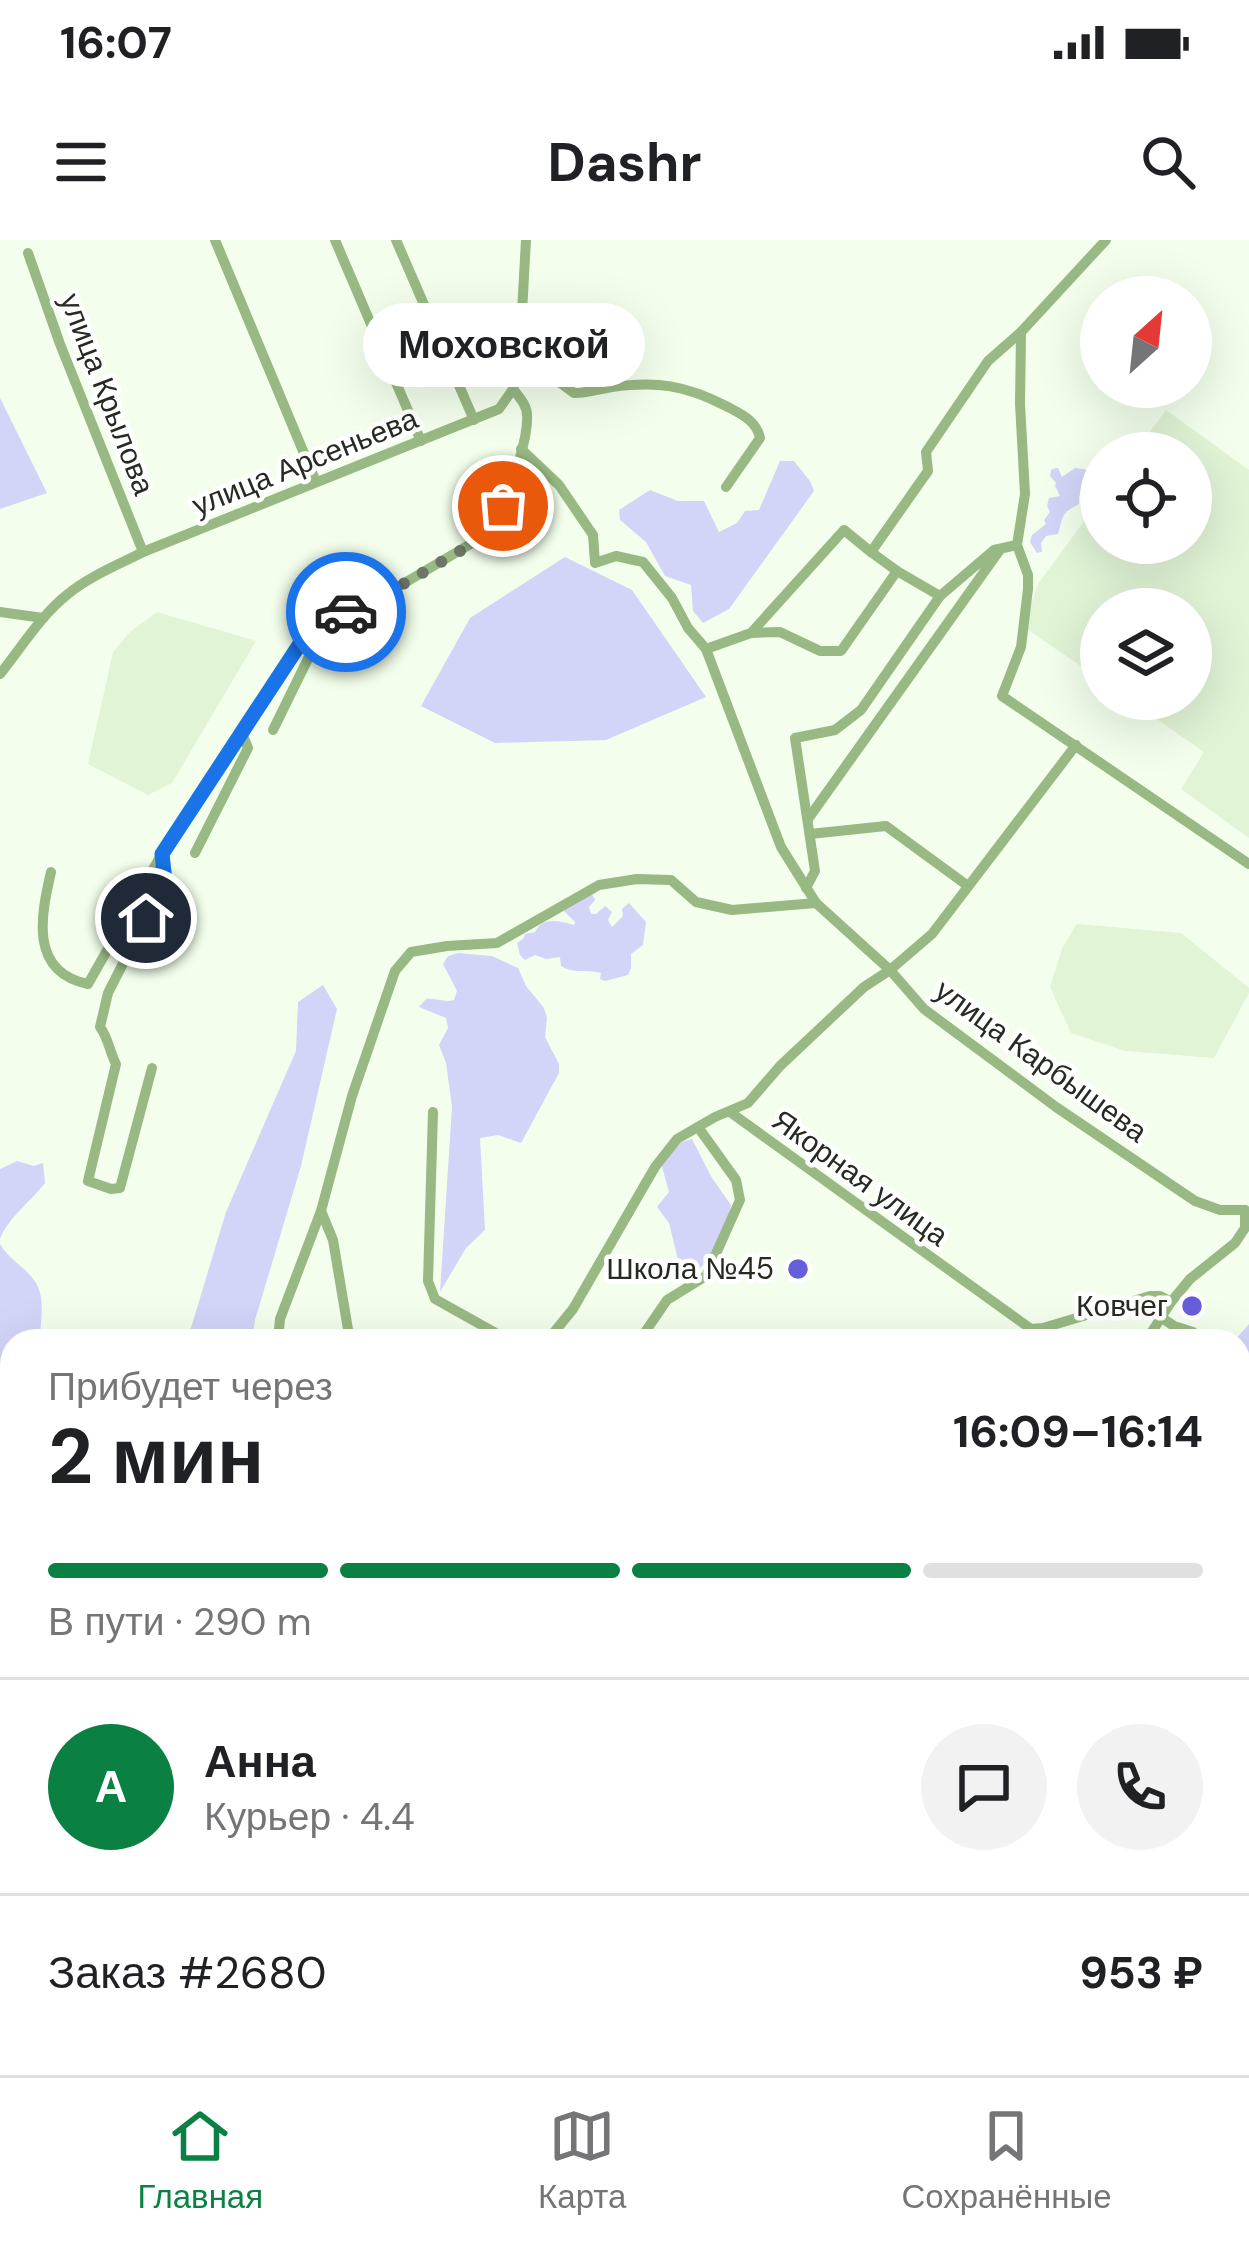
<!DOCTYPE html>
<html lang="ru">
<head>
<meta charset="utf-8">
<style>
  :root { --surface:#fff; --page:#f2f2f2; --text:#202124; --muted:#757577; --line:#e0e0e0; --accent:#0b8043 }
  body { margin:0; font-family:"DM Sans",sans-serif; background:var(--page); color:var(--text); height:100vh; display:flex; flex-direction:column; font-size:45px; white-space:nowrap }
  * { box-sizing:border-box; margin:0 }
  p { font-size:39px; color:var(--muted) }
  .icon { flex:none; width:66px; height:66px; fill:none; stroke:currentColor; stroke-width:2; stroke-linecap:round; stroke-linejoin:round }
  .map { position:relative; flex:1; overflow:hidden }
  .sheet { position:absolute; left:0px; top:1089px; width:1251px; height:747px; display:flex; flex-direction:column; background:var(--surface); border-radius:36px 36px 0 0; box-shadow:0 12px 48px #0002 }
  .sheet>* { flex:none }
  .needle { width:78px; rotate:27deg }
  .fabs { position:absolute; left:1080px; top:36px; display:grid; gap:24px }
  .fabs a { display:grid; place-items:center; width:132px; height:132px; border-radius:50%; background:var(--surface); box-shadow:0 12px 48px #0002; font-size:60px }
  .pin { position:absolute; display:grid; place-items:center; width:102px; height:102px; color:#fff; margin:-51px; border:6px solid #fff; border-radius:50%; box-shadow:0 3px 12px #0007 }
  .courier { position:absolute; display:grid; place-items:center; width:120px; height:120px; margin:-60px; border:9px solid #1a73e8; border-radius:50%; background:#fff; color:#222; box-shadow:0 3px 15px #0007 }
  .bubble { position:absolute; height:84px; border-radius:42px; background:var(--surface); box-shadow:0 12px 48px #0002; font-size:39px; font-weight:700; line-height:84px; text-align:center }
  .overview em { font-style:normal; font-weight:700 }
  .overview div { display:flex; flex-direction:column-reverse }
  .overview { display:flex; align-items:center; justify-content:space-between; height:204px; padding:0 48px }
  h1 { font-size:78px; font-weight:700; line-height:90px }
  .bar { display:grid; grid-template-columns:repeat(4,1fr); gap:18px 12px; align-content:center; height:144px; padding:0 48px }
  .bar i { height:15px; border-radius:9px; background:var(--line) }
  .bar .active { background:var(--accent) }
  .bar p { grid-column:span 4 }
  .line { display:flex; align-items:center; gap:30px; padding:0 48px; border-top:3px solid var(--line) }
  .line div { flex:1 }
  .round { display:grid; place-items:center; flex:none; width:126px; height:126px; border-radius:63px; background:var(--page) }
  .status { display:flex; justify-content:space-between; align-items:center; height:84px; padding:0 60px; background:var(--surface); direction:ltr }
  .status svg { height:33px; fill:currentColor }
  header { display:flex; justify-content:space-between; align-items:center; height:156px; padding:0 48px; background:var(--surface); font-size:54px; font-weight:700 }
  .tabs { display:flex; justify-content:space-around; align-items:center; height:168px; border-top:3px solid var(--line); background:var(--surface); font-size:33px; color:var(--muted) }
  .tabs a { display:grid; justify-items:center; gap:6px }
  .tabs .active { color:var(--accent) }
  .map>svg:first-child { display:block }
</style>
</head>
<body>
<div class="status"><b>16:07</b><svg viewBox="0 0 49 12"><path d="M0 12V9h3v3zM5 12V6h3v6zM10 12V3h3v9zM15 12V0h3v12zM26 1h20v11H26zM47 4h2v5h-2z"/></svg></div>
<header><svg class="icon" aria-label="menu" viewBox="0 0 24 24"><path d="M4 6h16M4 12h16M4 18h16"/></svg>Dashr<svg class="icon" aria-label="search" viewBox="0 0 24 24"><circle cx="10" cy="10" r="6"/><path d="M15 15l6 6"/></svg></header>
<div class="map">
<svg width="1249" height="1835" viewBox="0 0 1249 1835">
  <rect width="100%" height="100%" fill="#f3ffec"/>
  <g fill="#e1f4d6">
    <path d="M 1166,170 L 1249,230 L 1249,598 L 1181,549 L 1204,512 L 1128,459 L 1191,459 L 1191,369 L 1101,369 L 1101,440 L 1024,387 L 1038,344 L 1101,258 L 1101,303 L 1191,303 L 1191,213 L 1134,213 Z"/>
    <path d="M 157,372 L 256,401 L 172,543 L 148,555 L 88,524 L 113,412 L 130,392 Z"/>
    <path d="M 1077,684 L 1181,693 L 1249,748 L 1249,753 L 1214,818 L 1125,811 L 1071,793 L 1050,747 L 1063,706 Z"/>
  </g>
  <g fill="#d2d5f7">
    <path d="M 0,158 L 47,253 L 0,269 Z"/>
    <path d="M 780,221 L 794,221 L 810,241 L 814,251 L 729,369 L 703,383 L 693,371 L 691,345 L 665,336 L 646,302 L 620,280 L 619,270 L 650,250 L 678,261 L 704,261 L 719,292 L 737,283 L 745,271 L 759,270 Z"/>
    <path d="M 1055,228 L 1058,228 L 1062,237 L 1075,228 L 1097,231 C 1089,243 1078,246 1079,264 C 1061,274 1064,274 1058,294 L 1046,296 L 1041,303 L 1042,312 L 1037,313 L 1030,302 L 1032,295 L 1046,284 L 1044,280 L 1050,272 L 1047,266 L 1049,258 L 1060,256 L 1055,246 L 1056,243 L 1050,236 L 1051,230 Z"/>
    <path d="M 565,317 L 632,350 L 706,457 L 606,500 L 495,503 L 421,466 L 470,378 Z"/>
    <path d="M 592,654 L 595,660 L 589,667 L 591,674 L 596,674 L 605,666 L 612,672 L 608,680 L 612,687 L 623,676 L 622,669 L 629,663 L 646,682 L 643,705 L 631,714 L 631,728 L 628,735 L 605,741 L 600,739 L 601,733 C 588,729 573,734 561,726 L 560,717 L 546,719 L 535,715 L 525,720 L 520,715 L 517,703 L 523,699 L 525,694 L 535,692 C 542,676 560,681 574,685 L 575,682 L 562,669 Z"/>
    <path d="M 458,713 L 492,716 L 518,728 L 526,746 L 544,768 L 547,778 L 545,797 L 559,824 L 559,833 L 521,903 L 498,895 L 480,898 L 485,990 L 466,1008 L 440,1052 L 452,867 L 446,823 L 439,805 L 448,788 L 446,778 L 419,767 L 426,759 C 437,758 444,763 454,760 L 457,751 L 443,724 L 448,716 Z"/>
    <path d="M 323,745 L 337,769 L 301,926 L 255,1080 L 252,1101 L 187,1101 L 226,972 L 296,811 L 298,762 Z"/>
    <path d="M 692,899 L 712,938 L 731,965 C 726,988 713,1028 687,1035 L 680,1028 L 669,983 L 657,967 L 669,952 L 661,923 L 679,903 Z"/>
    <path d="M 17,921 L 34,926 L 43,923 L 45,943 C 31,961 8,978 0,999 L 0,929 Z"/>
    <path d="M 0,1004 C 10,1021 27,1028 36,1043 C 45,1058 41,1079 40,1095 L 48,1101 L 12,1101 L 12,1237 L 5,1241 L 2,1250 L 12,1262 L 12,1824 L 718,1824 L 713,1835 L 0,1835 Z"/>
    <path d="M 1249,1084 L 1249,1810 L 1239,1819 L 1239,1101 L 1214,1101 L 1235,1100 Z"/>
    <path d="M 876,1824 L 1159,1824 L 1153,1835 L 1014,1835 L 1009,1833 L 856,1835 L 867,1832 Z"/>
  </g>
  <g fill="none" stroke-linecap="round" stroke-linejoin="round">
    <g stroke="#98b983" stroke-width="10">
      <path d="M 215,0 L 316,242"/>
      <path d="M 335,0 L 421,201"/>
      <path d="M 396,0 L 474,180"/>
      <path d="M 28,13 L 60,104 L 143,312"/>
      <path d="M 1021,92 L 1020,164 L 1025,254 L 1017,305 L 1028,335 L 1028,349 L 1021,407 L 1002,456 L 1249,624"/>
      <path d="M 519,126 L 548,134 L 574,153 C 587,153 599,149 612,147 C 657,141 685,145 726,166 C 741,174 756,180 760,198 L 726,247"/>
      <path d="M 521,209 L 559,245 L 593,295 L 595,323 L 616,316 L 643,322 L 672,358 L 688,388 L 706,409 L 781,607 L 816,663 L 890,730 L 924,769 L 1056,867 L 1195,961 L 1220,970 L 1245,970"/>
      <path d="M 871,312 L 897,331"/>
      <path d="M 0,372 L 43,378"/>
      <path d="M 751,393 L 780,392 L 820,411 L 841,411 L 897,331 L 940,356 L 994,310 L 1017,305"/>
      <path d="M 706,409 L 751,393 L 844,290 L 871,312 L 928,231 L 926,212 L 988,121 L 1021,92 L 1106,0"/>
      <path d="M 0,434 C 21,408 41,375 68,354 C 90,336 118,325 143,312 L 499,169 L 513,149 L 519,126 L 526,0"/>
      <path d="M 273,490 L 327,380"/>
      <path d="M 808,579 L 999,311"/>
      <path d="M 810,594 L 886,586 L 968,646"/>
      <path d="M 195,613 L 248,508 L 241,491"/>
      <path d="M 51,632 C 41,675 29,732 88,744 L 160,617 L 311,387 L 374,361 L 496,289 C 505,261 529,203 527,175 C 527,165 519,157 513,149"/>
      <path d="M 806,648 L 815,631 L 795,498 L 835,490 L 861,470 L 940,356"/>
      <path d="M 152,828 L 120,948 L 111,949 L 88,941 L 116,824 C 109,811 109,799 100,787 L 108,753 L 165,641 L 162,614"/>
      <path d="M 433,872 L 428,1041 L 435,1059 L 510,1101"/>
      <path d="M 730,872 L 1031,1089 L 1043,1088 L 1150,1056 L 1160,1056 L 1171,1062"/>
      <path d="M 321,971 L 333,1000 L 350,1101"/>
      <path d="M 1162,1078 L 1174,1086 L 1193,1092"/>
      <path d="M 278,1101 L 280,1079 L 321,971 L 352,856 L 395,731 L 411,712 L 447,706 L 497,703 L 599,645 L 637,639 L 671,640 L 696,662 L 732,670 L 816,663"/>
      <path d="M 547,1101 L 573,1069 L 655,927 L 677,899 L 715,877 L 748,863 L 780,826 L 864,747 L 890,730 L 932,694 L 1076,505"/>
      <path d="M 639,1101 L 667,1060 L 706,1036 L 740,960 L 736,940 L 698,887"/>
      <path d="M 1146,1101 L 1171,1062 L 1190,1039 L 1235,1003 L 1245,988 L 1245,970"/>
      <path d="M 766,1835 L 767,1824"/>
    </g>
  </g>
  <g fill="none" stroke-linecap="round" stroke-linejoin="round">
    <path stroke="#6e7569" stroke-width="12" stroke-dasharray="0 21.6" d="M 346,372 L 374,361 L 496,290 L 503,266"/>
    <path stroke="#1a73e8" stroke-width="15" d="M 146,678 L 165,641 L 162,614 L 311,387 L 346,372"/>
  </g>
  <g fill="#675fd9" stroke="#fff" stroke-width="4.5">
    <circle cx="798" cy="1029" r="12"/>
    <circle cx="1192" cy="1066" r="12"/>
  </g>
  <g text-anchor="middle" stroke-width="9" stroke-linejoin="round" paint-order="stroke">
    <g font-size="30" fill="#262b22" stroke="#fff">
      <text transform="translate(107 154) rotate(69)" y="10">улица Крылова</text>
      <text transform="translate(305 222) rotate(-22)" y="10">улица Арсеньева</text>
      <text transform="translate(1041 821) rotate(36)" y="10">улица Карбышева</text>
      <text transform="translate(860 938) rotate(36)" y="10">Якорная улица</text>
    </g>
    <g font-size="30" fill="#262b22" stroke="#fff" text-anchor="end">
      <text x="774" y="1039">Школа №45</text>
      <text x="1168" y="1076">Ковчег</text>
    </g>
  </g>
</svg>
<div class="fabs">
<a><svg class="needle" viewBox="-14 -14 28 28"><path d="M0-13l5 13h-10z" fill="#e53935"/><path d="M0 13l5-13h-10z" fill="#757577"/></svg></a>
<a><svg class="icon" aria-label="locate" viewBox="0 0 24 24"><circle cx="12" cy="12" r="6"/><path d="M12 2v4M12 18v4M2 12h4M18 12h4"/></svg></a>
<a><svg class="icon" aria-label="layers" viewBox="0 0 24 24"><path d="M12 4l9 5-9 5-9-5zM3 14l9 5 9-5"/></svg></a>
</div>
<div class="pin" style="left:503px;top:266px;background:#ea580c"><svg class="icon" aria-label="bag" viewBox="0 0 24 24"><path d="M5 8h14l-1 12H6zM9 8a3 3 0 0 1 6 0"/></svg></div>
<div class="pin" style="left:146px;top:678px;background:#1f2937"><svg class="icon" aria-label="home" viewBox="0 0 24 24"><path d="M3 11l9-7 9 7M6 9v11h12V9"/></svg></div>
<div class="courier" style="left:346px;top:372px"><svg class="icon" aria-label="car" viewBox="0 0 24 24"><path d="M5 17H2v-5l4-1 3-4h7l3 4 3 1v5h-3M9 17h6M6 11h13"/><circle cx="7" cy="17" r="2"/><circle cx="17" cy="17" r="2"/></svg></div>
<div class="bubble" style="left:363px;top:63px;width:282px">Моховской</div>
<section class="sheet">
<div class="overview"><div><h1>2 мин</h1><p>Прибудет через</p></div><em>16:09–16:14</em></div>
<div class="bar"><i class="active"></i><i class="active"></i><i class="active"></i><i></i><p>В пути · 290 m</p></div>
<div class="line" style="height:216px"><b class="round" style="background:var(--accent);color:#fff">А</b><div><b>Анна</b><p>Курьер · 4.4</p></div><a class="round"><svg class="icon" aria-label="chat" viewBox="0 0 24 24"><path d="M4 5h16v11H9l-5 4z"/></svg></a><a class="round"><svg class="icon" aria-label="phone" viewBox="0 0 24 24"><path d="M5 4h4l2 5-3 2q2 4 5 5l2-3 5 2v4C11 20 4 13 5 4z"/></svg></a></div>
<div class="line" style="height:156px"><div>Заказ #2680</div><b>953 ₽</b></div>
</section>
</div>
<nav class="tabs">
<a class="active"><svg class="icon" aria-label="home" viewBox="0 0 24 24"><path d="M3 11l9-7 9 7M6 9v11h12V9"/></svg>Главная</a>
<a><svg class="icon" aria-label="map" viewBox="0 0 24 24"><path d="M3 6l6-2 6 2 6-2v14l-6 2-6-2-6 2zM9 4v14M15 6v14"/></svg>Карта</a>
<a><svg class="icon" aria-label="saved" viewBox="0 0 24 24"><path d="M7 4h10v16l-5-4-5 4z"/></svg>Сохранённые</a>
</nav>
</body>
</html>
